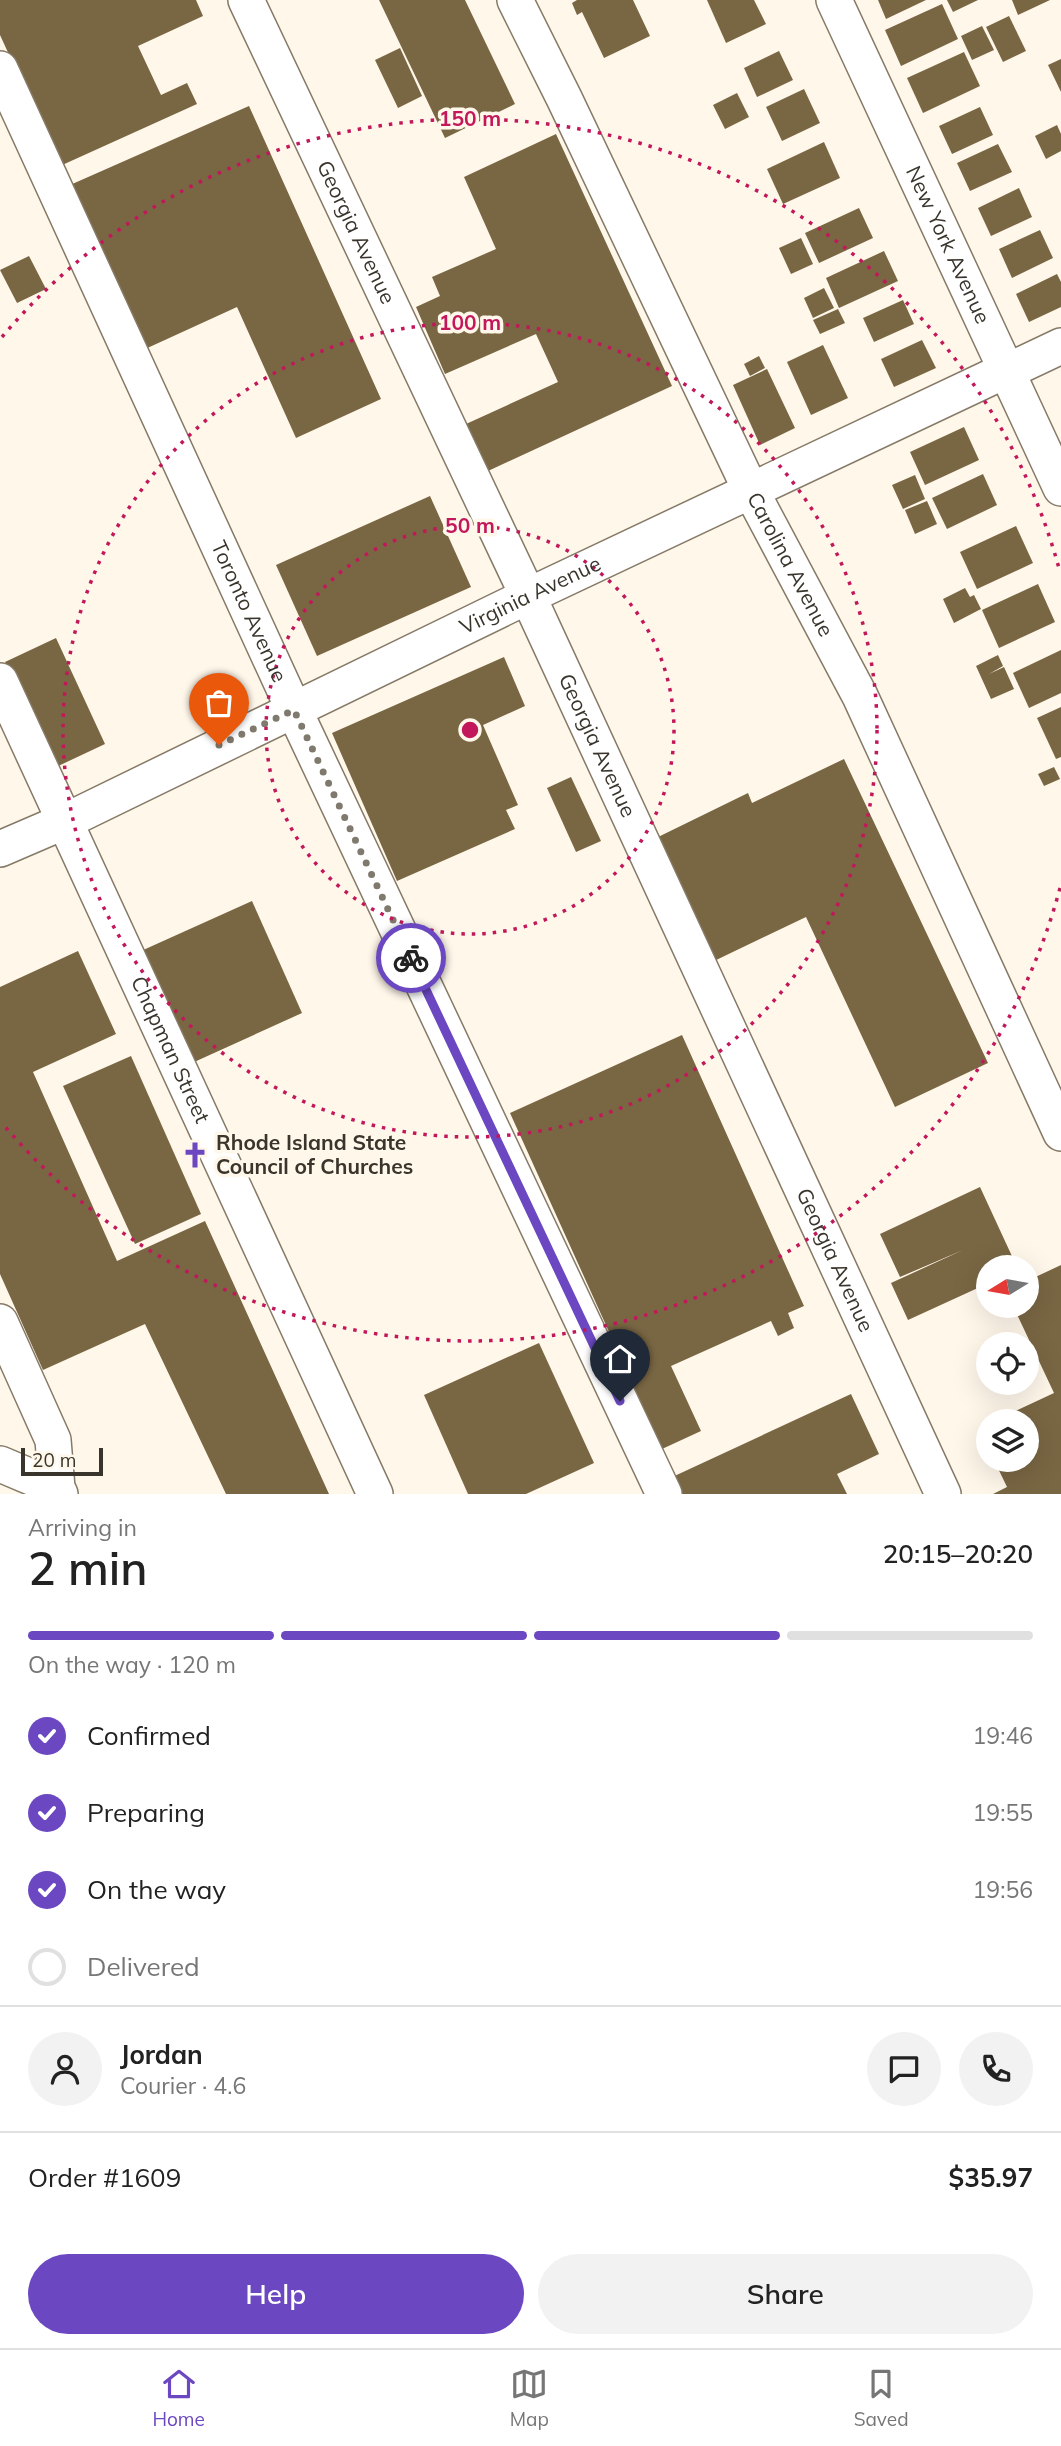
<!DOCTYPE html>
<html lang="en">
<head>
<meta charset="utf-8">
<style>
  :root { --surface:#fff; --page:#f2f2f2; --text:#222; --muted:#767676; --line:#e0e0e0; --accent:#6b48c1 }
  body { margin:0; font-family:Mulish,sans-serif; background:var(--page); color:var(--text); height:100vh; display:flex; flex-direction:column; font-size:26px; white-space:nowrap }
  * { box-sizing:border-box; margin:0 }
  p { font-size:23px; color:var(--muted) }
  .icon { flex:none; width:38px; height:38px; fill:none; stroke:currentColor; stroke-width:2; stroke-linecap:round; stroke-linejoin:round }
  .map { position:relative; height:1494px; overflow:hidden }
  .side { display:flex; flex-direction:column; background:var(--surface); flex:1 }
  .side>* { flex:none }
  .needle { width:46px; rotate:259deg }
  .buttons { position:absolute; left:976px; top:1255px; display:grid; gap:14px }
  .buttons a { display:grid; place-items:center; width:63px; height:63px; border-radius:50%; background:var(--surface); box-shadow:0 7px 28px #0002; font-size:35px }
  .scale { position:absolute; left:21px; bottom:18px; width:82px; box-sizing:border-box; padding-left:7px; border:4px solid #3a352c; border-top:0; font-size:19px; line-height:24px; white-space:nowrap; color:#3a352c; -webkit-text-stroke:5px #fff7ea; paint-order:stroke }
  .pin { position:absolute; display:grid; place-items:center; width:60px; height:60px; color:#fff; margin:-72px -30px; border-radius:50% 50% 50% 0; rotate:-45deg; box-shadow:0 0 7px #0007 }
  .pin .icon { rotate:45deg }
  .courier { position:absolute; display:grid; place-items:center; width:70px; height:70px; margin:-35px; border:5px solid #6b48c1; border-radius:50%; background:#fff; color:#222; box-shadow:0 2px 9px #0007 }
  .head em { font-style:normal; font-weight:600 }
  .head div { display:flex; flex-direction:column-reverse }
  .head { display:flex; align-items:center; justify-content:space-between; height:119px; padding:0 28px }
  h1 { font-size:46px; font-weight:600; line-height:52px }
  .bar { display:grid; grid-template-columns:repeat(4,1fr); gap:10px 7px; align-content:center; height:84px; padding:0 28px }
  .bar i { height:9px; border-radius:5px; background:var(--line) }
  .bar .current { background:var(--accent) }
  .bar p { grid-column:span 4 }
  .line { display:flex; align-items:center; gap:18px; padding:0 28px; border-top:2px solid var(--line) }
  .line div { flex:1 }
  .round { display:grid; place-items:center; flex:none; width:74px; height:74px; border-radius:37px; background:var(--page) }
  ol { padding:0 28px; list-style:none }
  li { display:flex; align-items:center; gap:21px; height:77px }
  li p { margin-inline-start:auto }
  li .icon { padding:7px; border-radius:50%; background:var(--accent); color:#fff; stroke-width:4 }
  li:last-child { color:var(--muted) }
  li i { width:38px; height:38px; border:4px solid var(--line); border-radius:50% }
  .cta { display:flex; gap:14px; margin-top:auto; padding:14px 28px }
  .cta a { flex:1; height:80px; border-radius:42px; background:var(--accent); color:#fff; font-size:28px; font-weight:600; line-height:80px; text-align:center }
  .cta a+a { background:var(--page); color:var(--text) }
  .dock { display:flex; justify-content:space-around; align-items:center; height:98px; border-top:2px solid var(--line); background:var(--surface); font-size:19px; color:var(--muted) }
  .dock a { display:grid; justify-items:center; gap:4px }
  .dock .current { color:var(--accent) }
  .map>svg:first-child { display:block }
</style>
</head>
<body>
<div class="map">
<svg width="1061" height="1494" viewBox="0 0 1061 1494">
  <rect width="100%" height="100%" fill="#fff7ea"/>
  <g fill="#796643">
    <path d="M 0,0 L 196,0 L 203,16 L 138,46 L 161,95 L 187,83 L 197,104 L 60,166 L 0,35 Z"/>
    <path d="M 379,0 L 465,0 L 515,104 L 445,138 Z"/>
    <path d="M 577,0 L 633,0 L 650,36 L 604,58 L 582,12 L 577,15 L 572,3 Z"/>
    <path d="M 707,0 L 754,0 L 766,24 L 726,43 Z"/>
    <path d="M 878,0 L 926,0 L 886,19 Z"/>
    <path d="M 947,0 L 978,0 L 953,12 Z"/>
    <path d="M 1012,0 L 1050,0 L 1018,15 Z"/>
    <path d="M 942,4 L 958,39 L 901,66 L 885,30 Z"/>
    <path d="M 1009,16 L 1026,51 L 1003,62 L 986,27 Z"/>
    <path d="M 982,26 L 994,50 L 972,60 L 961,36 Z"/>
    <path d="M 400,48 L 422,96 L 398,108 L 375,60 Z"/>
    <path d="M 779,51 L 793,80 L 757,97 L 744,68 Z"/>
    <path d="M 964,52 L 980,86 L 923,113 L 907,78 Z"/>
    <path d="M 1061,59 L 1061,92 L 1048,65 Z"/>
    <path d="M 804,89 L 820,123 L 782,141 L 766,107 Z"/>
    <path d="M 737,93 L 749,117 L 725,129 L 713,105 Z"/>
    <path d="M 249,106 L 381,399 L 296,438 L 237,307 L 143,350 L 70,185 Z"/>
    <path d="M 980,107 L 993,135 L 952,154 L 939,126 Z"/>
    <path d="M 1057,125 L 1061,134 L 1061,151 L 1046,159 L 1035,136 Z"/>
    <path d="M 556,134 L 672,386 L 488,471 L 466,424 L 558,382 L 536,334 L 445,374 L 416,307 L 440,296 L 432,277 L 496,249 L 464,177 Z"/>
    <path d="M 824,142 L 840,178 L 783,204 L 767,169 Z"/>
    <path d="M 998,144 L 1012,172 L 970,191 L 957,163 Z"/>
    <path d="M 1019,188 L 1032,217 L 991,236 L 978,208 Z"/>
    <path d="M 859,208 L 873,238 L 819,263 L 805,233 Z"/>
    <path d="M 1040,230 L 1053,258 L 1012,278 L 999,249 Z"/>
    <path d="M 801,238 L 813,264 L 791,274 L 779,248 Z"/>
    <path d="M 884,251 L 898,281 L 839,308 L 826,278 Z"/>
    <path d="M 29,256 L 46,289 L 17,303 L 0,270 Z"/>
    <path d="M 1057,274 L 1061,282 L 1061,307 L 1029,322 L 1016,294 Z"/>
    <path d="M 824,288 L 834,308 L 813,318 L 804,298 Z"/>
    <path d="M 903,300 L 914,324 L 874,342 L 863,318 Z"/>
    <path d="M 838,309 L 845,323 L 820,334 L 813,320 Z"/>
    <path d="M 922,340 L 936,368 L 894,387 L 881,359 Z"/>
    <path d="M 823,345 L 848,398 L 811,415 L 787,362 Z"/>
    <path d="M 759,356 L 765,368 L 750,376 L 744,364 Z"/>
    <path d="M 767,369 L 795,428 L 760,445 L 733,385 Z"/>
    <path d="M 964,427 L 979,460 L 925,485 L 910,452 Z"/>
    <path d="M 983,474 L 997,505 L 947,529 L 932,498 Z"/>
    <path d="M 915,475 L 925,499 L 903,509 L 892,485 Z"/>
    <path d="M 430,496 L 471,587 L 317,656 L 276,565 Z"/>
    <path d="M 927,501 L 937,524 L 915,534 L 905,510 Z"/>
    <path d="M 1016,526 L 1033,563 L 977,589 L 960,552 Z"/>
    <path d="M 1038,584 L 1055,622 L 999,648 L 982,610 Z"/>
    <path d="M 965,588 L 970,597 L 974,595 L 981,609 L 954,623 L 943,599 Z"/>
    <path d="M 56,638 L 105,744 L 54,768 L 5,662 Z"/>
    <path d="M 1061,650 L 1061,693 L 1029,708 L 1013,673 Z"/>
    <path d="M 998,655 L 1003,666 L 989,674 L 1004,667 L 1014,689 L 991,699 L 976,666 Z"/>
    <path d="M 504,657 L 525,706 L 483,725 L 518,805 L 506,810 L 515,829 L 397,881 L 332,733 Z"/>
    <path d="M 1061,707 L 1061,757 L 1056,759 L 1037,718 Z"/>
    <path d="M 844,759 L 988,1063 L 895,1107 L 806,917 L 712,962 L 654,839 L 748,793 L 752,803 Z"/>
    <path d="M 1054,767 L 1060,779 L 1044,786 L 1038,774 Z"/>
    <path d="M 571,777 L 601,841 L 576,852 L 547,788 Z"/>
    <path d="M 252,901 L 302,1013 L 192,1063 L 141,951 Z"/>
    <path d="M 78,951 L 116,1034 L 33,1072 L 117,1261 L 205,1221 L 329,1494 L 226,1494 L 145,1324 L 43,1370 L 0,1274 L 0,987 Z"/>
    <path d="M 682,1035 L 804,1306 L 788,1313 L 794,1328 L 778,1336 L 771,1321 L 671,1366 L 701,1431 L 662,1449 L 510,1113 Z"/>
    <path d="M 131,1056 L 201,1214 L 135,1244 L 63,1086 Z"/>
    <path d="M 980,1187 L 1017,1267 L 989,1267 L 989,1291 L 983,1293 L 980,1287 L 908,1320 L 891,1283 L 963,1250 L 900,1277 L 880,1234 Z"/>
    <path d="M 1061,1265 L 1061,1494 L 993,1494 L 1007,1487 L 994,1460 L 1027,1460 L 1027,1421 L 994,1421 L 1054,1393 L 1013,1306 L 1027,1306 L 1027,1281 Z"/>
    <path d="M 539,1343 L 594,1463 L 526,1494 L 468,1494 L 424,1395 Z"/>
    <path d="M 851,1394 L 879,1454 L 837,1474 L 847,1494 L 675,1494 L 668,1479 Z"/>
  </g>
  <g fill="none" stroke-linecap="round" stroke-linejoin="round">
    <g stroke="#867a67" stroke-width="38">
      <g id="minor">
        <path id="s1" d="M 246,0 L 528,596 L 943,1494"/>
        <path id="s2" d="M 515,0 L 564,98 L 751,491 L 860,696 L 1061,1133"/>
        <path id="s3" d="M 834,0 L 1061,488"/>
        <path id="s4" d="M 0,69 L 294,710 L 664,1494"/>
        <path id="s5" d="M 0,681 L 375,1494"/>
        <path id="s6" d="M 0,849 L 72,818 L 528,596 L 1000,373 L 1008,371 L 1061,346"/>
        <path d="M 0,1322 L 53,1440 L 57,1488 L 60,1494"/>
        <path d="M 0,1464 L 57,1488"/>
      </g>
    </g>
    <use href="#minor" stroke="#fff" stroke-width="35"/>
  </g>
  <g fill="none" stroke-linecap="round" stroke-linejoin="round">
    <path stroke="#7f796e" stroke-width="7" stroke-dasharray="0 12.6" d="M 219,745 L 294,710 L 411,958"/>
    <path stroke="#6b48c1" stroke-width="9" d="M 411,958 L 620,1401"/>
  </g>
  <g fill="none" stroke="#c2185b" stroke-width="3.5" stroke-dasharray="3.5 7">
    <circle cx="470" cy="730" r="204"/>
    <circle cx="470" cy="730" r="407"/>
    <path d="M1060 888A611 611 0 0 1 2 1123M2 337A611 611 0 0 1 1060 572"/>
  </g>
  <defs>
    <g id="church-bare" transform="scale(2.1)"><path d="M-1.2-6h2.4v3.5h3.3v2.4h-3.3V6h-2.4V-.1h-3.3v-2.4h3.3Z" fill="#6b48c1" stroke="#fff7ea" stroke-width="2.5" paint-order="stroke"/></g>
  </defs>
  <g fill-rule="evenodd">
    <use href="#church-bare" x="195" y="1155"/>
  </g>
  <g text-anchor="middle" stroke-width="7" stroke-linejoin="round" paint-order="stroke">
    <g font-size="21" fill="#3a352c" stroke="#fff7ea">
      <text dy="7" stroke="none"><textPath href="#s1" startOffset="257">Georgia Avenue</textPath></text>
      <text dy="7" stroke="none"><textPath href="#s3" startOffset="270">New York Avenue</textPath></text>
      <text dy="7" stroke="none"><textPath href="#s2" startOffset="628">Carolina Avenue</textPath></text>
      <text dy="7" stroke="none"><textPath href="#s6" startOffset="588">Virginia Avenue</textPath></text>
      <text dy="7" stroke="none"><textPath href="#s4" startOffset="597">Toronto Avenue</textPath></text>
      <text dy="7" stroke="none"><textPath href="#s1" startOffset="824">Georgia Avenue</textPath></text>
      <text dy="7" stroke="none"><textPath href="#s5" startOffset="406">Chapman Street</textPath></text>
      <text dy="7" stroke="none"><textPath href="#s1" startOffset="1391">Georgia Avenue</textPath></text>
    </g>
    <g font-size="21" font-weight="bold" fill="#3a352c" stroke="#fff7ea" text-anchor="start">
      <text x="216" y="1150">Rhode Island State<tspan x="216" dy="24">Council of Churches</tspan></text>
    </g>
  </g>
  <circle cx="470" cy="730" r="10" fill="#c2185b" stroke="#fff7ea" stroke-width="3.5"/>
  <g font-size="21" text-anchor="middle" font-weight="bold" fill="#c2185b" stroke="#fff7ea" stroke-width="7" stroke-linejoin="round" paint-order="stroke">
    <text x="470" y="126">150 m</text>
    <text x="470" y="330">100 m</text>
    <text x="470" y="533">50 m</text>
  </g>
</svg>
<div class="buttons">
<a><svg class="needle" viewBox="-14 -14 28 28"><path d="M0-13l5 13h-10z" fill="#e53935"/><path d="M0 13l5-13h-10z" fill="#767676"/></svg></a>
<a><svg class="icon" aria-label="locate" viewBox="0 0 24 24"><circle cx="12" cy="12" r="6"/><path d="M12 2v4M12 18v4M2 12h4M18 12h4"/></svg></a>
<a><svg class="icon" aria-label="layers" viewBox="0 0 24 24"><path d="M12 4l9 5-9 5-9-5zM3 14l9 5 9-5"/></svg></a>
</div>
<div class="scale">20 m</div>
<div class="pin" style="left:219px;top:745px;background:#ea580c"><svg class="icon" aria-label="bag" viewBox="0 0 24 24"><path d="M5 8h14l-1 12H6zM9 8a3 3 0 0 1 6 0"/></svg></div>
<div class="pin" style="left:620px;top:1401px;background:#1f2937"><svg class="icon" aria-label="home" viewBox="0 0 24 24"><path d="M3 11l9-7 9 7M6 9v11h12V9"/></svg></div>
<div class="courier" style="left:411px;top:958px"><svg class="icon" aria-label="bike" viewBox="0 0 24 24"><circle cx="6" cy="16" r="4"/><circle cx="18" cy="16" r="4"/><path d="M6 16l4-8h5l3 8M10 8l3 8H6M13 5h3"/></svg></div>
</div>
<section class="side">
<div class="head"><div><h1>2 min</h1><p>Arriving in</p></div><em>20:15–20:20</em></div>
<div class="bar"><i class="current"></i><i class="current"></i><i class="current"></i><i></i><p>On the way · 120 m</p></div>
<ol>
<li><svg class="icon" aria-label="check" viewBox="0 0 24 24"><path d="M5 12l5 5 9-10"/></svg>Confirmed<p>19:46</p></li>
<li><svg class="icon" aria-label="check" viewBox="0 0 24 24"><path d="M5 12l5 5 9-10"/></svg>Preparing<p>19:55</p></li>
<li><svg class="icon" aria-label="check" viewBox="0 0 24 24"><path d="M5 12l5 5 9-10"/></svg>On the way<p>19:56</p></li>
<li><i></i>Delivered</li>
</ol>
<div class="line" style="height:126px"><a class="round"><svg class="icon" aria-label="person" viewBox="0 0 24 24"><circle cx="12" cy="8" r="4"/><path d="M4 21q1-7 8-7t8 7"/></svg></a><div><b>Jordan</b><p>Courier · 4.6</p></div><a class="round"><svg class="icon" aria-label="chat" viewBox="0 0 24 24"><path d="M4 5h16v11H9l-5 4z"/></svg></a><a class="round"><svg class="icon" aria-label="phone" viewBox="0 0 24 24"><path d="M5 4h4l2 5-3 2q2 4 5 5l2-3 5 2v4C11 20 4 13 5 4z"/></svg></a></div>
<div class="line" style="height:91px"><div>Order #1609</div><b>$35.97</b></div>
<div class="cta"><a>Help</a><a>Share</a></div>
</section>
<nav class="dock">
<a class="current"><svg class="icon" aria-label="home" viewBox="0 0 24 24"><path d="M3 11l9-7 9 7M6 9v11h12V9"/></svg>Home</a>
<a><svg class="icon" aria-label="map" viewBox="0 0 24 24"><path d="M3 6l6-2 6 2 6-2v14l-6 2-6-2-6 2zM9 4v14M15 6v14"/></svg>Map</a>
<a><svg class="icon" aria-label="saved" viewBox="0 0 24 24"><path d="M7 4h10v16l-5-4-5 4z"/></svg>Saved</a>
</nav>
</body>
</html>
